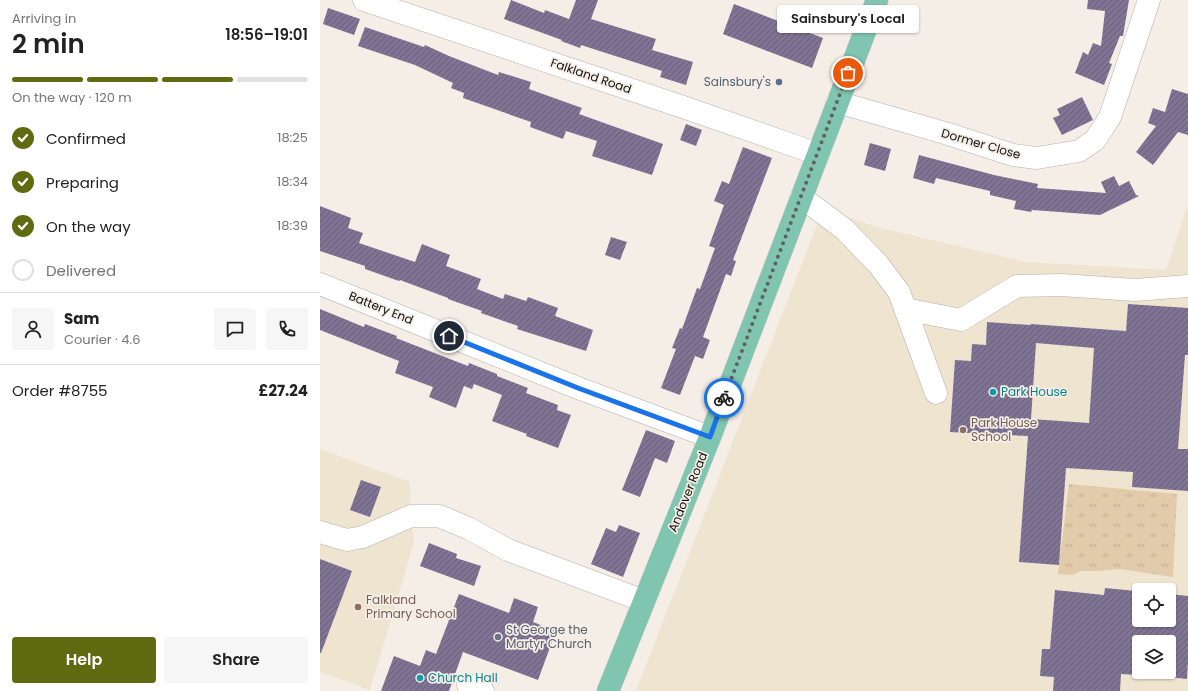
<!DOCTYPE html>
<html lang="en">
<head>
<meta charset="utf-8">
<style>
  :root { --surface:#fff; --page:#f6f6f6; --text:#222; --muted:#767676; --line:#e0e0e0; --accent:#606a11 }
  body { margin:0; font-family:Poppins,sans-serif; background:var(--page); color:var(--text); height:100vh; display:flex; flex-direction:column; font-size:15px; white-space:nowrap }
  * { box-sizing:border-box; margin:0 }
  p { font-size:13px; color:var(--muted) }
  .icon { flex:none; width:22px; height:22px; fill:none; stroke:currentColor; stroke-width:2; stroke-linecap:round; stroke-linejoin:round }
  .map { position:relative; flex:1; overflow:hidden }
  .sheet { display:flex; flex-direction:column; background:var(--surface); width:320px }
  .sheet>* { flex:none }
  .fabs { position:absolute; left:812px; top:583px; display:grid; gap:8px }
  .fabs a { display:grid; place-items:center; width:44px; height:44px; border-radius:4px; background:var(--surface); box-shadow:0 1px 3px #0004; font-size:20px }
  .pin { position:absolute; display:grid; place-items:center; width:34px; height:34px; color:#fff; margin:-17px; border:2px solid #fff; border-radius:50%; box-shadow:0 1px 4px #0007 }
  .courier { position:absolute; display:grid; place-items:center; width:40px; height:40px; margin:-20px; border:3px solid #1a73e8; border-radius:50%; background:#fff; color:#222; box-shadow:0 1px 5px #0007 }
  .bubble { position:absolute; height:28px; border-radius:4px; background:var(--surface); box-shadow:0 1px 3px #0004; font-size:13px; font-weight:600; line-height:28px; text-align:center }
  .summary em { font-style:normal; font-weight:600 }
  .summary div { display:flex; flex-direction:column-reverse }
  .summary { display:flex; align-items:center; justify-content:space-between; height:68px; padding:0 12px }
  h1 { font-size:26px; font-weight:600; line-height:30px }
  .bar { display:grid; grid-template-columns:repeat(4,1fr); gap:6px 4px; align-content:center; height:48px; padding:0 12px }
  .bar i { height:5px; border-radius:3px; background:var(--line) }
  .bar .on { background:var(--accent) }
  .bar p { grid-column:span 4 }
  .line { display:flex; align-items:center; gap:10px; padding:0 12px; border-top:1px solid var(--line) }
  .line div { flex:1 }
  .round { display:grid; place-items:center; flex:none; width:42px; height:42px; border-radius:4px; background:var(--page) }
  ol { padding:0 12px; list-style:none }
  li { display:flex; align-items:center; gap:12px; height:44px }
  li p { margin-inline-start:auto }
  li .icon { padding:4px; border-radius:50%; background:var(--accent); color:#fff; stroke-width:4 }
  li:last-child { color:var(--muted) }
  li i { width:22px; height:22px; border:2px solid var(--line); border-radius:50% }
  .cta { display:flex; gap:8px; margin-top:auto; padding:8px 12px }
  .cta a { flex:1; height:46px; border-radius:4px; background:var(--accent); color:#fff; font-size:16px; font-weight:600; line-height:46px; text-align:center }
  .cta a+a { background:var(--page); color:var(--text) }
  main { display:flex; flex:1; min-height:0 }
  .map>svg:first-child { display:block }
</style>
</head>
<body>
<main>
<section class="sheet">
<div class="summary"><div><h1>2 min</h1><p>Arriving in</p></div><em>18:56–19:01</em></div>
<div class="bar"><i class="on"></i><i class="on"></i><i class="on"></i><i></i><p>On the way · 120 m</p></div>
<ol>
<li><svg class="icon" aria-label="check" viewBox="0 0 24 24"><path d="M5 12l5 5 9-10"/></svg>Confirmed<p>18:25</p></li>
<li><svg class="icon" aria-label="check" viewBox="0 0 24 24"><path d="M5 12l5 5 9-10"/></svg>Preparing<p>18:34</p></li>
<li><svg class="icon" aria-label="check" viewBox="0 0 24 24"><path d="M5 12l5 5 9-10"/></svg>On the way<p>18:39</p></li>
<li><i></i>Delivered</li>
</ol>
<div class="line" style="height:72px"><a class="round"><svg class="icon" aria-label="person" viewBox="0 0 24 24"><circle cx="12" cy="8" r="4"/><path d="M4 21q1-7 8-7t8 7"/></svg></a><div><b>Sam</b><p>Courier · 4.6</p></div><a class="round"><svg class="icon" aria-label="chat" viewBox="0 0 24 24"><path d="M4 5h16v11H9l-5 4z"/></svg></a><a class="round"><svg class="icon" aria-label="phone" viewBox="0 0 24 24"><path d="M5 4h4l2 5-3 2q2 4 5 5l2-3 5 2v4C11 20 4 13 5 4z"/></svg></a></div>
<div class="line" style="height:52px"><div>Order #8755</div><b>£27.24</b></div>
<div class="cta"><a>Help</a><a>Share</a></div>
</section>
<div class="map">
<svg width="868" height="691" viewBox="0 0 868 691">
  <defs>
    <pattern id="park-tufts" width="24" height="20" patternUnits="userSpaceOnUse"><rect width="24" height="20" fill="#e2cbab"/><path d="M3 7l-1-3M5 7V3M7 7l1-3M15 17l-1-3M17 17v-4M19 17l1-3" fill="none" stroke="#c1ad92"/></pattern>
    <pattern id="building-hatch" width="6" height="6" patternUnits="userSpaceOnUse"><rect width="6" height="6" fill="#807495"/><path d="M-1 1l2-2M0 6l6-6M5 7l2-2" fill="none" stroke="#685e78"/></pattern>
  </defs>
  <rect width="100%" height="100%" fill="#f4eee6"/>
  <g fill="#efe4cf" fill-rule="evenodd">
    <path d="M 868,204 L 868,691 L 316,691 L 503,209 L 557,227 L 706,262 L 846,270 ZM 819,590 L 849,590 L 849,620 L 819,620 ZM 819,642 L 849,642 L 849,672 L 819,672 Z"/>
    <path d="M 0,449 L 90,482 L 91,516 L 94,542 L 50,690 L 0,672 Z"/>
  </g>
  <path fill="url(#park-tufts)" d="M 749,484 L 857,494 L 853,577 L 800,569 L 779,571 L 761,571 L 752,575 L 738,574 Z"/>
  <g fill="url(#building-hatch)" fill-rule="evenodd">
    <path d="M 191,0 L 224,13 L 225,10 L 249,19 L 256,0 L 278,0 L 271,19 L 336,39 L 332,50 L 373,62 L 366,85 L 340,77 L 342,71 L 261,45 L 260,48 L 241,41 L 242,40 L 184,19 Z"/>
    <path d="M 768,0 L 809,0 L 803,36 L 800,36 L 789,63 L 792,64 L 784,85 L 755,73 L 763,52 L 768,55 L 773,43 L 781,46 L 785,11 L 767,9 Z"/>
    <path d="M 414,4 L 503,38 L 492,68 L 403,34 Z"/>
    <path d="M 8,8 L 40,19 L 34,35 L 3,24 Z"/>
    <path d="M 45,27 L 104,47 L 105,45 L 129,56 L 178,75 L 179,72 L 211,82 L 209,89 L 262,108 L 259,114 L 343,144 L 332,175 L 272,156 L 277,141 L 246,131 L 243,139 L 210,127 L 211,122 L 143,98 L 144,93 L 131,88 L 133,83 L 95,65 L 38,46 Z"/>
    <path d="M 852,89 L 868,94 L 868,135 L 858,132 L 833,165 L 816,152 L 836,126 L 828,123 L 833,108 L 845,112 Z"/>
    <path d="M 762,97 L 773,120 L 742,135 L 733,118 L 740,115 L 737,109 Z"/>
    <path d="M 366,124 L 382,130 L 376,146 L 360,140 Z"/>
    <path d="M 550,143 L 571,149 L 565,171 L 544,165 Z"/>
    <path d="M 423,147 L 452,158 L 413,260 L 416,261 L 411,276 L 406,274 L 383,337 L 390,340 L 383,359 L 375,356 L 360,395 L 341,388 L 356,349 L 352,348 L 360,328 L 362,329 L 377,288 L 380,289 L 395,248 L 389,246 L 404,205 L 394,201 L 402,181 L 409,184 Z"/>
    <path d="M 599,155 L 674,175 L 718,184 L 717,188 L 786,193 L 781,182 L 794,176 L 799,186 L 809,181 L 816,195 L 819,196 L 780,215 L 712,210 L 711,212 L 694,209 L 696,201 L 670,195 L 670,191 L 616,178 L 614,184 L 593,178 Z"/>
    <path d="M 0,206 L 31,218 L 28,228 L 43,233 L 39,243 L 95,262 L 102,244 L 130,255 L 126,266 L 161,279 L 157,289 L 183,299 L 185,294 L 206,301 L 208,297 L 238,308 L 235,316 L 273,330 L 266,351 L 197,329 L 198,326 L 161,313 L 162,311 L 128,299 L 128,298 L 80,280 L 79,281 L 45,269 L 45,266 L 0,251 Z"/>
    <path d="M 291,237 L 307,242 L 300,260 L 285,255 Z"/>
    <path d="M 808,304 L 868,308 L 868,355 L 865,355 L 858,449 L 868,449 L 868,491 L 812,487 L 813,472 L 746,468 L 739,565 L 699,562 L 708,436 L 630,432 L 635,360 L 651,361 L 652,344 L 666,345 L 667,322 L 710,325 L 711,324 L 806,331 ZM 716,343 L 774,348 L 769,423 L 711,419 Z"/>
    <path d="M 0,309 L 44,327 L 45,324 L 77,336 L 76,338 L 148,366 L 149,363 L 177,374 L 177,376 L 208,388 L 206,393 L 238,405 L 237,410 L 251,415 L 238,448 L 206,436 L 207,434 L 172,421 L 182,395 L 154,384 L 152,389 L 144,386 L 136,408 L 109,397 L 113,387 L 75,373 L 79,361 L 0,330 Z"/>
    <path d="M 326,430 L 355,441 L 347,463 L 335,458 L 320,497 L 302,490 Z"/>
    <path d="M 41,480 L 61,487 L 50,517 L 30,510 Z"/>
    <path d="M 299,525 L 320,533 L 303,577 L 271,564 L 286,528 L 296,532 Z"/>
    <path d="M 109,543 L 137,554 L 136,558 L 161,566 L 154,586 L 100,566 Z"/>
    <path d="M 0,559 L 32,571 L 1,653 L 0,653 Z"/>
    <path d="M 785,588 L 816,591 L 816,596 L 819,596 L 819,620 L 849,620 L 849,594 L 868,596 L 868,661 L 867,679 L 849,677 L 849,642 L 819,642 L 819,675 L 801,674 L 800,691 L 733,691 L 734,677 L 720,676 L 722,649 L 730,649 L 735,590 L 784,595 Z"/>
    <path d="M 139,594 L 189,613 L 194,598 L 218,607 L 213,622 L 236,631 L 218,680 L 143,652 L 129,691 L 61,691 L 74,656 L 100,666 L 106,650 L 116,654 Z"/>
  </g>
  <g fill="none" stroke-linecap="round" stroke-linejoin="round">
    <g stroke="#b7b1a9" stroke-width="23">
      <g id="minor">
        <path d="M 44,0 L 366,108 L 498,154"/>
        <path d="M 517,102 L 625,133 L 693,155 L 717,158 L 759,151 L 775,140 L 790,117 L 829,0"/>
        <path d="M 481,197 L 524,229 L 558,264 L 579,292 L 616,393"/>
        <path d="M 0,284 L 258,388 L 390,437"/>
        <path d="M 585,309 L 641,320 L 697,286 L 741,285 L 815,290 L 868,286"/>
        <path d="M 0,532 L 27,540 L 43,537 L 91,516 L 119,516 L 148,528 L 188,550 L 324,601"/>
        <path d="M 148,685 L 163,691"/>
      </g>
    </g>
    <g stroke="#cccbcb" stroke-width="23">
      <path id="major" d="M 288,691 L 390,437 L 557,0"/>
    </g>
    <use href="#minor" stroke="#fff" stroke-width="22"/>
    <use href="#major" stroke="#7fc5b0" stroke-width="22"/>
  </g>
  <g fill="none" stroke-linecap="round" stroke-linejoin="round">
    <path stroke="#63605c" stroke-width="4" stroke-dasharray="0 7.2" d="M 404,398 L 528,73"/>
    <path stroke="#1a73e8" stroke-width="5" d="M 129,336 L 258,388 L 390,437 L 404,398"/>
  </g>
  <circle fill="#5c6f8a" stroke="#f4eee6" stroke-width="1.5" cx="459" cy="82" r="4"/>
  <g fill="#0f9aa8" stroke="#f4eee6" stroke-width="1.5">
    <circle cx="673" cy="392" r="4"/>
    <circle cx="100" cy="678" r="4"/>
  </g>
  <g fill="#8d6e63" stroke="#f4eee6" stroke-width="1.5">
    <circle cx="643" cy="430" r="4"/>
    <circle cx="38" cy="607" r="4"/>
  </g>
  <circle fill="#6b7280" stroke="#f4eee6" stroke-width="1.5" cx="178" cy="637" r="4"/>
  <g text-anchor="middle" stroke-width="3.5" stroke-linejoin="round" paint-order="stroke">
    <g font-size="12" fill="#151311" stroke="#f4eee6">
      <text transform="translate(271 76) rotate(19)" y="4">Falkland Road</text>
      <text transform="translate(661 144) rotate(16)" y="4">Dormer Close</text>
      <text transform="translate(61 308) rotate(22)" y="4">Battery End</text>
      <text transform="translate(368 492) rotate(-68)" y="4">Andover Road</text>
    </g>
    <g font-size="12" fill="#4e5e75" stroke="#f4eee6" text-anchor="end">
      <text x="451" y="86">Sainsbury's</text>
    </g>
    <g font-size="12" fill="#0d838f" stroke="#f4eee6" text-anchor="start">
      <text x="681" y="396">Park House</text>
      <text x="108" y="682">Church Hall</text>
    </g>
    <g font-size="12" fill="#785e54" stroke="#f4eee6" text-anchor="start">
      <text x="651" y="427">Park House<tspan x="651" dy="14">School</tspan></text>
      <text x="46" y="604">Falkland<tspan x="46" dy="14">Primary School</tspan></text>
    </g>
    <g font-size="12" fill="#5b616d" stroke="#f4eee6" text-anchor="start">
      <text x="186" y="634">St George the<tspan x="186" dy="14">Martyr Church</tspan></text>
    </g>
  </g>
</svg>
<div class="fabs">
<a><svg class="icon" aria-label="locate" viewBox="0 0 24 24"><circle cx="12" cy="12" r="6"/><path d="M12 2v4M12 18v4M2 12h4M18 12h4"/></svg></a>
<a><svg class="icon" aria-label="layers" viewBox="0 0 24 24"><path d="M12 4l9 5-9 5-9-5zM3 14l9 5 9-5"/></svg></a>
</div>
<div class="pin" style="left:528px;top:73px;background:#ea580c"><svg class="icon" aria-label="bag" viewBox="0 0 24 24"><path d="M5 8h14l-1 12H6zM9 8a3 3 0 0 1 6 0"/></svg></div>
<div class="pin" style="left:129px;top:336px;background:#1f2937"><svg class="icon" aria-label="home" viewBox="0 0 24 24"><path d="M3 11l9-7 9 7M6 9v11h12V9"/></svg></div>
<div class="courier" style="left:404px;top:398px"><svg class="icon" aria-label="bike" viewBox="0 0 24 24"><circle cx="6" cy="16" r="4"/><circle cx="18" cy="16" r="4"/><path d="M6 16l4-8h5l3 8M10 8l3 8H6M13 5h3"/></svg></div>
<div class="bubble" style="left:457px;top:5px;width:142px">Sainsbury's Local</div>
</div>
</main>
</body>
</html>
